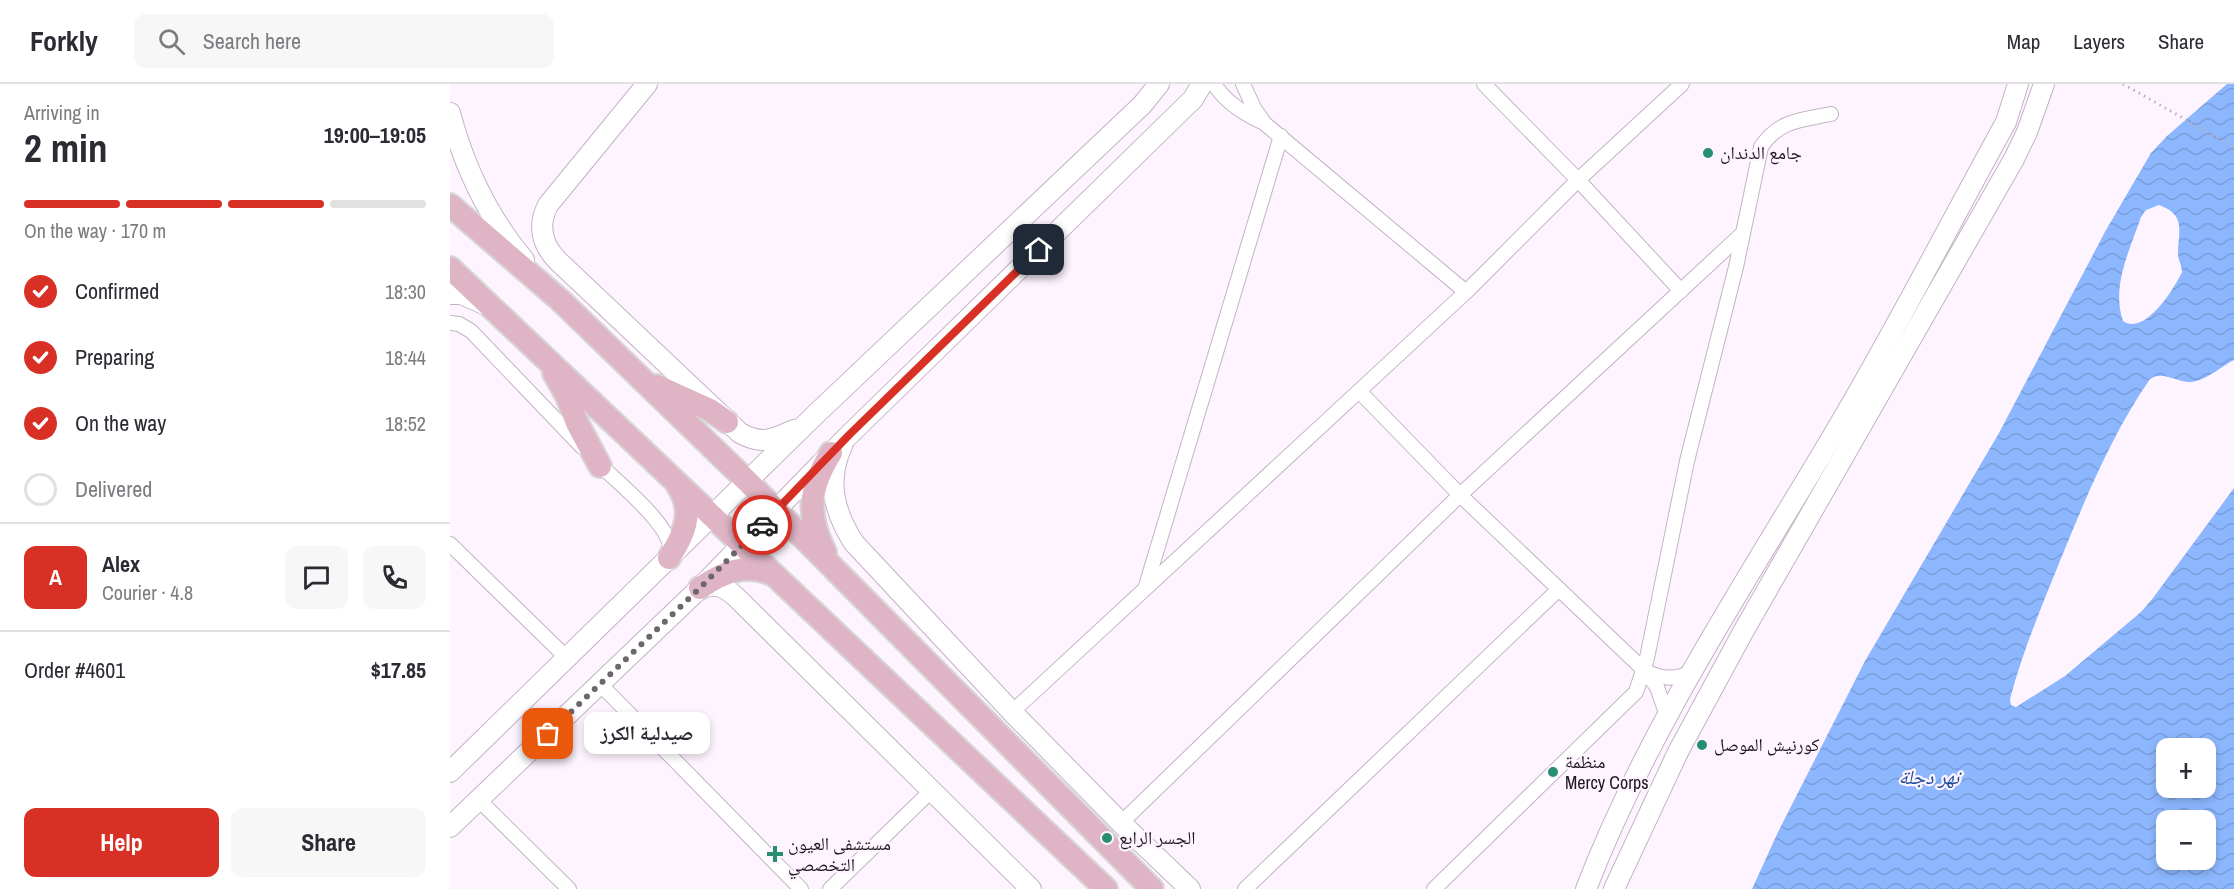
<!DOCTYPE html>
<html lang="en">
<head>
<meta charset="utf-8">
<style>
  :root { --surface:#fff; --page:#f7f7f7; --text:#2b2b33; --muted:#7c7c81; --line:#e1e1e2; --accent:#d93025 }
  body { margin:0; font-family:"Archivo Narrow","Noto Naskh Arabic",sans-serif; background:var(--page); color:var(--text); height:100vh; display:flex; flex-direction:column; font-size:22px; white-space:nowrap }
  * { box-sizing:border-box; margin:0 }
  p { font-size:20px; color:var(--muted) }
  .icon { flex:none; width:33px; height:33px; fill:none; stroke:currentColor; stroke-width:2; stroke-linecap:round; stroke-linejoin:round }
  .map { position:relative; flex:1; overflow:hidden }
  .sheet { display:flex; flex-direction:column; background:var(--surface); width:450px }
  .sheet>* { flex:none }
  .fabs { position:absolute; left:1706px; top:654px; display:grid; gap:12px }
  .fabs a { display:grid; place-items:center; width:60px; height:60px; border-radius:12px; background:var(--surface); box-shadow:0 3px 9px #0003; font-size:30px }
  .pin { position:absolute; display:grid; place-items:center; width:51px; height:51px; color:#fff; margin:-26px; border-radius:12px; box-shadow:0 3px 9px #0006 }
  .courier { position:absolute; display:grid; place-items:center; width:60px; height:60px; margin:-30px; border:4px solid #d93025; border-radius:50%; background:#fff; color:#222; box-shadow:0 2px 8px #0007 }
  .bubble { position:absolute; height:42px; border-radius:12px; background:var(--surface); box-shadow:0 3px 9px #0003; font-size:20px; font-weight:800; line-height:42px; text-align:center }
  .summary em { font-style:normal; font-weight:800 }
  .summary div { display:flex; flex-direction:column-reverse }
  .summary { display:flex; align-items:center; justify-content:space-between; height:102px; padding:0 24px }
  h1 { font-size:39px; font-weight:800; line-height:45px }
  .bar { display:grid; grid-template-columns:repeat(4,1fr); gap:9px 6px; align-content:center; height:72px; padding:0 24px }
  .bar i { height:8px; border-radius:4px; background:var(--line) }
  .bar .on { background:var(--accent) }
  .bar p { grid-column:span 4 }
  .line { display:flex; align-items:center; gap:15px; padding:0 24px; border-top:2px solid var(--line) }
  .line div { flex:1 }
  .round { display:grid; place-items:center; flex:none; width:63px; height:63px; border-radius:12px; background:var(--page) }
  ol { padding:0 24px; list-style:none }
  li { display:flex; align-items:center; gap:18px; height:66px }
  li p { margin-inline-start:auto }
  li .icon { padding:6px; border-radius:50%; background:var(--accent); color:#fff; stroke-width:4 }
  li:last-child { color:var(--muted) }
  li i { width:33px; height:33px; border:3px solid var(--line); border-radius:50% }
  .primary-button { display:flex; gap:12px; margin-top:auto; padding:12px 24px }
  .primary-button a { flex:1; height:69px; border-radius:12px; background:var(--accent); color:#fff; font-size:24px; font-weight:800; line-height:69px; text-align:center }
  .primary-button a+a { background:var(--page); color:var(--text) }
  header { display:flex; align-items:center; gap:36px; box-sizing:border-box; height:84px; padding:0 30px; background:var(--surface); border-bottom:2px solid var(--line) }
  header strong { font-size:28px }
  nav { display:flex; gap:33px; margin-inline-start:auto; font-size:21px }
  .search { width:420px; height:54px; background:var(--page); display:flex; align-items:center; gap:15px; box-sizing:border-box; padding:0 21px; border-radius:12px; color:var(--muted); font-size:22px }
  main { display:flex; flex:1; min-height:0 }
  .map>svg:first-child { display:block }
</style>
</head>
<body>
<header>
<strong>Forkly</strong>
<div class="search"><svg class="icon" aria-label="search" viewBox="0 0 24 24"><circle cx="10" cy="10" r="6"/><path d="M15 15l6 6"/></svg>Search here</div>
<nav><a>Map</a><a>Layers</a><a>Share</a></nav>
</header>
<main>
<section class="sheet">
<div class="summary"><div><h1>2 min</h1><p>Arriving in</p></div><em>19:00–19:05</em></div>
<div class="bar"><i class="on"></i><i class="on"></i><i class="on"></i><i></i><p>On the way · 170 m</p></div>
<ol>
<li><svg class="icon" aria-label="check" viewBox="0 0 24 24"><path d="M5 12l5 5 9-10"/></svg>Confirmed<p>18:30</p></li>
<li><svg class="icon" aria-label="check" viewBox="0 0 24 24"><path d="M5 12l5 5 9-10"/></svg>Preparing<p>18:44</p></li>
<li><svg class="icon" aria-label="check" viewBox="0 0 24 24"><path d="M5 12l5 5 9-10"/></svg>On the way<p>18:52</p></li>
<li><i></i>Delivered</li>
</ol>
<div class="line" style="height:108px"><b class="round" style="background:var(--accent);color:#fff">A</b><div><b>Alex</b><p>Courier · 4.8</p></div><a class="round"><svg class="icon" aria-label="chat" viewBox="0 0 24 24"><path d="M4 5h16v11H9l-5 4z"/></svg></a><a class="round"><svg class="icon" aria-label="phone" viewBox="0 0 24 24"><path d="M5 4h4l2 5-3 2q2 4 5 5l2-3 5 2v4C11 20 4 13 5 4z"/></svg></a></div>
<div class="line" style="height:78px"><div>Order #4601</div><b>$17.85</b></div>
<div class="primary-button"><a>Help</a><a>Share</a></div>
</section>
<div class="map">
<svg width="1784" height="805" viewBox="0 0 1784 805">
  <defs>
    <pattern id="water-waves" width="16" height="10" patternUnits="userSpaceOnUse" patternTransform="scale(1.5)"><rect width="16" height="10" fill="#8cb7fe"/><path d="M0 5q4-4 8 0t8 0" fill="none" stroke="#789dd9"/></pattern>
  </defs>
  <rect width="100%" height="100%" fill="#fef4ff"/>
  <path fill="url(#water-waves)" fill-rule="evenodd" d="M 1777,0 L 1784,0 L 1784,276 C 1772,282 1759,294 1746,297 C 1730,302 1714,285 1700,295 C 1662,350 1637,411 1612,472 C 1593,519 1573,566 1560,615 L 1561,621 L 1566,623 L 1615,592 L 1691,528 L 1703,514 L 1784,404 L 1784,805 L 1302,805 L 1328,748 L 1415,577 L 1549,349 L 1656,146 L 1701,69 L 1717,52 ZM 1709,121 C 1737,131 1728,148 1728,169 C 1728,176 1732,182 1732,188 C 1724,205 1695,252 1673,237 C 1661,202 1680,166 1691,133 L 1696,126 ZM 1716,664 L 1755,664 L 1755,704 L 1716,704 ZM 1716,736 L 1755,736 L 1755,776 L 1716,776 Z"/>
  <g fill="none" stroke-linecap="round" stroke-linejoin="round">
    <g stroke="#c3b3c5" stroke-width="16">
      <g id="street">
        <path d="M 764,0 C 776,19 795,30 814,39 L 1016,208"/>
        <path d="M 793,0 L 804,24 L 813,37"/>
        <path d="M 1034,0 L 1128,96 L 1231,207"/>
        <path d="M 0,239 L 9,240 L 21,247 L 132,363"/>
        <path d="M 909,307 L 1010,411 L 1194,586 L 1207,603 L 1217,632"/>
        <path d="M 146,377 C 164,396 228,445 220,471"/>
        <path d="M 0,460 L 117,574"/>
        <path d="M 696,502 L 831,52"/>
        <path d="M 1196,587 C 1212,596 1227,596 1243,587"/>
        <path d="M 150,600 L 351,805"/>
        <path d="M 562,628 L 1016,208 L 1128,96 L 1232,0"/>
        <path d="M 29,716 L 119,805"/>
        <path d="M 671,739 L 1010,411 L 1293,149"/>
        <path d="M 380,805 L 481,707"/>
        <path d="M 795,805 L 1109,505"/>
        <path d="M 984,805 L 1186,608 L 1197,574 L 1237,377 L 1286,183 L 1311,63 C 1329,36 1351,36 1381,30"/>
      </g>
    </g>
    <g stroke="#c3b3c5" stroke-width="22">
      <g id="secondary">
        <path d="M 197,0 L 98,121 C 87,142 92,161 108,177 L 290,349 C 312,361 322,356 344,346"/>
        <path d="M 0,29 C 14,82 39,134 74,176"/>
        <path d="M 0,210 L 11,210 L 34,220"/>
        <path d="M 392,362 C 376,397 384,428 404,459 L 562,628 L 671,739 L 740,805"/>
        <path d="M 250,504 C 266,499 274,502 286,513 L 581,805"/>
        <path d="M 0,688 L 366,330 L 692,21 L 709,0"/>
        <path d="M 0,743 L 250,504 L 397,353 L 743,15 L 752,0"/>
        <path d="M 1136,805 C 1199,642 1297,497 1385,348 C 1446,246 1499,141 1556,38 L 1568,0"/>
        <path d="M 1164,805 L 1228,668 L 1293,548 L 1564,75 L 1577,48 L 1594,0"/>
      </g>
    </g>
    <g stroke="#d7d6d7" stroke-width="26">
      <g id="primary">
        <path d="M 0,121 L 110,216 L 297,397 L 702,805"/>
        <path d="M 0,184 L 656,805"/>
        <path d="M 104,289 L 117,312 L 127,339 L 150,382"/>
        <path d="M 207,302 L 260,326 L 277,338"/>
        <path d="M 375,468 C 356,431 359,404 381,369"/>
        <path d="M 219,474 C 234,451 245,428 228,402"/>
        <path d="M 250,504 C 273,488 297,478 324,491"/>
      </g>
    </g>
    <path stroke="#bab1bb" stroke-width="3" stroke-dasharray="1.5 4.5" stroke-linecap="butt" d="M 1673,0 L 1784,63"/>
    <use href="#street" stroke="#fff" stroke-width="14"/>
    <use href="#secondary" stroke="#fff" stroke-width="20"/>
    <use href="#primary" stroke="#dfb5c6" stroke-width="22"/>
  </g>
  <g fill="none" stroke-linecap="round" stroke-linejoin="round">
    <path stroke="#6d666d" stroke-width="6" stroke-dasharray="0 10.8" d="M 98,650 L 250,504 L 312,441"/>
    <path stroke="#d93025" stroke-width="8" d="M 312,441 L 400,350 L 589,166"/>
  </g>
  <g fill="#26906e" stroke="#fef4ff" stroke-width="2">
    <circle cx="1258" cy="69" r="6"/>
    <circle cx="1252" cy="661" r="6"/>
    <circle cx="1103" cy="688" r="6"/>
    <circle cx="657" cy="754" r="6"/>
    <path d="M322 761h6v6h6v6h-6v6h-6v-6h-6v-6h6z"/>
  </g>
  <g text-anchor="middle" stroke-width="4.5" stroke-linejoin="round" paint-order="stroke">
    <g font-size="18" fill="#1f191f" stroke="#fef4ff" text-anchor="start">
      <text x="1270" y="75">جامع الدندان</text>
      <text x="1264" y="667">كورنيش الموصل</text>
      <text x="1115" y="684">منظمة<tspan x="1115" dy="21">Mercy Corps</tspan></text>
      <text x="669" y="760">الجسر الرابع</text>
      <text x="338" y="766">مستشفى العيون<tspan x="338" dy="21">التخصصي</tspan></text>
    </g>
    <g font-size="20" font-style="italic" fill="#1a4b9d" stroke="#fef4ff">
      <text x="1479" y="700">نهر دجلة</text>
    </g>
  </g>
</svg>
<div class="fabs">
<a>+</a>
<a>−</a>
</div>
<div class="pin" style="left:98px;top:650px;background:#ea580c"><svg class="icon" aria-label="bag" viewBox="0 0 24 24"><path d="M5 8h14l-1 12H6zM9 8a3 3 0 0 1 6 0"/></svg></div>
<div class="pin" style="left:589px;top:166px;background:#1f2937"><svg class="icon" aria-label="home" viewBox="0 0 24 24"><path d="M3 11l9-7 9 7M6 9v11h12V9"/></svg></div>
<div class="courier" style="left:312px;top:441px"><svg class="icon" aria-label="car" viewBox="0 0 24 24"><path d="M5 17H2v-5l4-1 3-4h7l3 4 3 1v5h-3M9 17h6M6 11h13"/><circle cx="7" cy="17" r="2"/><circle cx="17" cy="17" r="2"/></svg></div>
<div class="bubble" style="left:134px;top:628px;width:126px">صيدلية الكرز</div>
</div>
</main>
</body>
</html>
